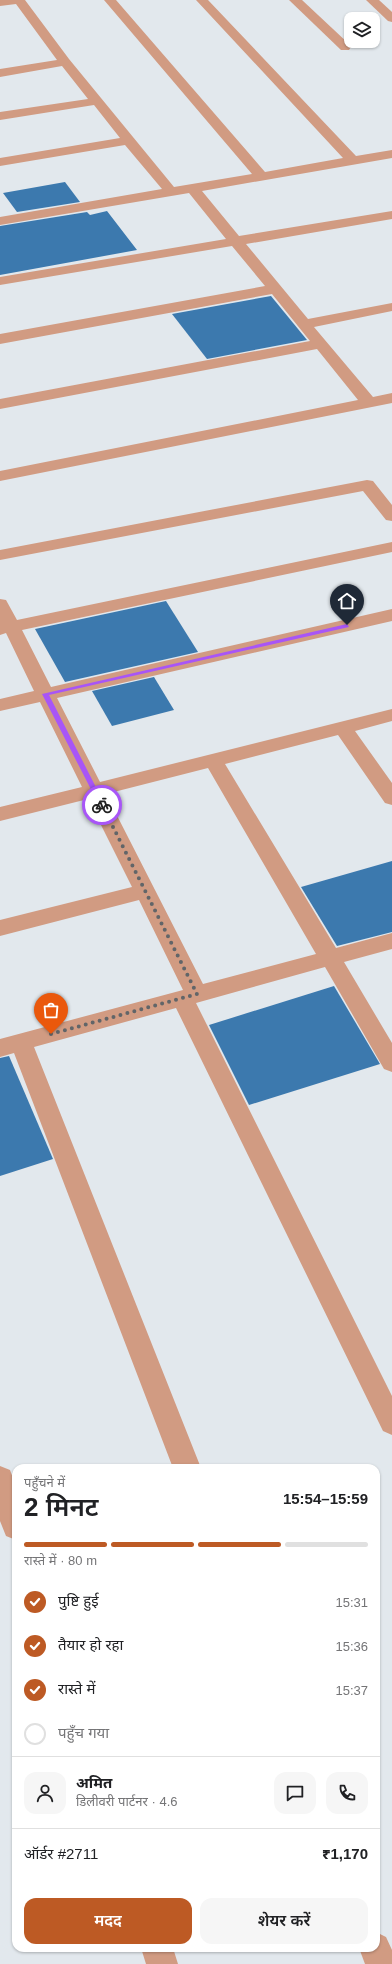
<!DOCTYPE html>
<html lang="hi">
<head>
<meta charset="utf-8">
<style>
  :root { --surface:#fff; --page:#f6f6f6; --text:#202124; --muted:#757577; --line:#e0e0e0; --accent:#bd5a24 }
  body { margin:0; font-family:Arial,"Noto Sans Devanagari",sans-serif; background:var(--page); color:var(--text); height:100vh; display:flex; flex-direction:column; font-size:15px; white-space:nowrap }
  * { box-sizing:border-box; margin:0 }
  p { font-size:13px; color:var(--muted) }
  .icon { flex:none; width:22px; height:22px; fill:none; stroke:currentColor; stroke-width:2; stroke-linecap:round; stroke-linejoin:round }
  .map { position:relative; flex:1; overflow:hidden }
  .side { position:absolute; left:12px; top:1464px; width:368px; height:488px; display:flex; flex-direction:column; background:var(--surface); border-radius:12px; box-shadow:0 1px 3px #0004 }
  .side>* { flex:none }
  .controls { position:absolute; left:344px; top:12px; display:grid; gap:8px }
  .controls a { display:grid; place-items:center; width:36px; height:36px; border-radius:8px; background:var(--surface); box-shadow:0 1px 3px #0004; font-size:20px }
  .pin { position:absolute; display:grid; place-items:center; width:34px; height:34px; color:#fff; margin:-41px -17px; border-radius:50% 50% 50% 0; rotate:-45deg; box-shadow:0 0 4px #0007 }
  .pin .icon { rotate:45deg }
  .courier { position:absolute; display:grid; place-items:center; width:40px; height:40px; margin:-20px; border:3px solid #a855f7; border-radius:50%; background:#fff; color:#222; box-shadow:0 1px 5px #0007 }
  .overview em { font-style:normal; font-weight:600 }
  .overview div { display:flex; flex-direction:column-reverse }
  .overview { display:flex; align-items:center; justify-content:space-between; height:68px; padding:0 12px }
  h1 { font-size:26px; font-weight:600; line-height:30px }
  .bar { display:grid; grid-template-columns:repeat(4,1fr); gap:6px 4px; align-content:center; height:48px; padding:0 12px }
  .bar i { height:5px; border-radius:3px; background:var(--line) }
  .bar .selected { background:var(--accent) }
  .bar p { grid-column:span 4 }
  .line { display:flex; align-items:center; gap:10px; padding:0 12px; border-top:1px solid var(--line) }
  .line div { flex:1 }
  .round { display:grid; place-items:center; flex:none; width:42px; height:42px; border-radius:12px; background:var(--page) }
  ol { padding:0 12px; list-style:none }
  li { display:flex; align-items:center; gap:12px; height:44px }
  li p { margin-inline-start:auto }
  li .icon { padding:4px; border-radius:50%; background:var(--accent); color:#fff; stroke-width:4 }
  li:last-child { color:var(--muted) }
  li i { width:22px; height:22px; border:2px solid var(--line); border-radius:50% }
  .primary-button { display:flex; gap:8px; margin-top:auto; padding:8px 12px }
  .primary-button a { flex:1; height:46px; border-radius:12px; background:var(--accent); color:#fff; font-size:16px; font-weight:600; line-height:46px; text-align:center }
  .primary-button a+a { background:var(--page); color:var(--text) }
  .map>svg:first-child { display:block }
</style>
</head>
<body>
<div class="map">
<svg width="392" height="1964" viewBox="0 0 392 1964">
  <rect width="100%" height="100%" fill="#e2e8ed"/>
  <g fill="#3c79ae">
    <path d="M 65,182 L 80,202 L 17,212 L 3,193 Z"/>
    <path d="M 107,211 L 137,250 L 0,275 L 0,226 L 87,212 L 90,215 Z"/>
    <path d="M 271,296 L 307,340 L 207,359 L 172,314 Z"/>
    <path d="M 166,601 L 198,652 L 65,682 L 35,629 Z"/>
    <path d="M 154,677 L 174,710 L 112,726 L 92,691 Z"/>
    <path d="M 392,861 L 392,932 L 337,946 L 301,887 Z"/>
    <path d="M 334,986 L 380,1064 L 249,1105 L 209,1025 Z"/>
    <path d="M 9,1056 L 53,1159 L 0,1176 L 0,1058 Z"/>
  </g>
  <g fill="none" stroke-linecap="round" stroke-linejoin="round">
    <g fill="#d19b82" fill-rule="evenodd">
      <path d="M 0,0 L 25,0 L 69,59 L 174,187 L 252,174 L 104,0 L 116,0 L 265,172 L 343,158 L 196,0 L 208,0 L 356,156 L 392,150 L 392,158 L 202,191 L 239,236 L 392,211 L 392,219 L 246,244 L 308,319 L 392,303 L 392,311 L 314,327 L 373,397 L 392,393 L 392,403 L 0,481 L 0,471 L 358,400 L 317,349 L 0,409 L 0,399 L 310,341 L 272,294 L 0,344 L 0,334 L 265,286 L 232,246 L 0,285 L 0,277 L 226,239 L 189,193 L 0,225 L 0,217 L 162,189 L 125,145 L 0,166 L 0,158 L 120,138 L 94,105 L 0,120 L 0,112 L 88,99 L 62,66 L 0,77 L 0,69 L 57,60 L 16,4 L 0,6 Z"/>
      <path d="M 289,0 L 302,0 L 349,44 L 351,47 L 349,50 L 341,50 Z"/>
      <path d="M 366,0 L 379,0 L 392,12 L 392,22 L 388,21 Z"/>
      <path d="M 367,480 L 373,481 L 392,505 L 392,521 L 386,520 L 363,491 L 0,560 L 0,550 Z"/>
      <path d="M 392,542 L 392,552 L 22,630 L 51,687 L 392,609 L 392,621 L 57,698 L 100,782 L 392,709 L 392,721 L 355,731 L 392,783 L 392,805 L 385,803 L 338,735 L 225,764 L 336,948 L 392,933 L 392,949 L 344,962 L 392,1043 L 392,1072 L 384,1069 L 325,967 L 196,1003 L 392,1396 L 392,1435 L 383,1431 L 176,1008 L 34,1047 L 201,1468 L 173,1468 L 14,1053 L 0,1057 L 0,1039 L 183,990 L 139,900 L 0,936 L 0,920 L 132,887 L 88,799 L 0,821 L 0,807 L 82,787 L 40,702 L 0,711 L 0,699 L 34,691 L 6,633 L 0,635 L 0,599 L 6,600 L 17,620 ZM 208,768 L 316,954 L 203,984 L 106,794 Z"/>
      <path d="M 0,1466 L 10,1470 L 16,1486 L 16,1540 L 6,1536 L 0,1521 Z"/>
      <path d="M 376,1932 L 386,1937 L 392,1950 L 392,1964 L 365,1964 L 359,1948 L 376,1948 Z"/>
      <path d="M 141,1948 L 173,1948 L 178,1964 L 146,1964 Z"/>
    </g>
  </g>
  <path fill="#a855f7" d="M 347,624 L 349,627 L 49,695 L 105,805 L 102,807 L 99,805 L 42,694 Z"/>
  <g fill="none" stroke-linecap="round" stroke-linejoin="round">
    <path stroke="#616568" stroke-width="4" stroke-dasharray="0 7.2" d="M 51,1034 L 197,994 L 102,805"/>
  </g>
</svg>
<div class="controls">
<a><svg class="icon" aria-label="layers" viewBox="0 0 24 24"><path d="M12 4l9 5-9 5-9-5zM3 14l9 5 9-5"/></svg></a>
</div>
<div class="pin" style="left:51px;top:1034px;background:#ea580c"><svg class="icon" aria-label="bag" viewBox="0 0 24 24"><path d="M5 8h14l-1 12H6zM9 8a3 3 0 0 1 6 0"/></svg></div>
<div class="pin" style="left:347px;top:625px;background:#1f2937"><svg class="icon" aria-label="home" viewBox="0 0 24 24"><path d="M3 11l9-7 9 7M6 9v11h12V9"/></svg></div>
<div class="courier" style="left:102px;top:805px"><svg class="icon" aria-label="bike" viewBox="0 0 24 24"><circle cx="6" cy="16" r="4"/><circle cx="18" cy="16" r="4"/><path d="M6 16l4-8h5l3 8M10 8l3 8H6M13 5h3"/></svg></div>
<section class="side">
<div class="overview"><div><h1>2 मिनट</h1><p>पहुँचने में</p></div><em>15:54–15:59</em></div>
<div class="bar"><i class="selected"></i><i class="selected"></i><i class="selected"></i><i></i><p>रास्ते में · 80 m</p></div>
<ol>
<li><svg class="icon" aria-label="check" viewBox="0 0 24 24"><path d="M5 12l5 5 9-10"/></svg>पुष्टि हुई<p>15:31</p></li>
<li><svg class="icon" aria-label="check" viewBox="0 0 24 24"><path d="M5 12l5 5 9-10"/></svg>तैयार हो रहा<p>15:36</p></li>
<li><svg class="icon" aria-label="check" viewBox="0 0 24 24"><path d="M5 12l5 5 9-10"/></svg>रास्ते में<p>15:37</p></li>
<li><i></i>पहुँच गया</li>
</ol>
<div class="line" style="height:72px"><a class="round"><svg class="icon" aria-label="person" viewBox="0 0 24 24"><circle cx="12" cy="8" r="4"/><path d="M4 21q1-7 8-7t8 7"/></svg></a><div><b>अमित</b><p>डिलीवरी पार्टनर · 4.6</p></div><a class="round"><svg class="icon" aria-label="chat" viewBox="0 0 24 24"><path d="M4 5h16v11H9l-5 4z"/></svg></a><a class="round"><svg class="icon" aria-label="phone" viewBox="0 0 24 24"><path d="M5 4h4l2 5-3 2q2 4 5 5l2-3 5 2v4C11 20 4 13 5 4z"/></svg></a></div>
<div class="line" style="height:52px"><div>ऑर्डर #2711</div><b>₹1,170</b></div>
<div class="primary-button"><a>मदद</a><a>शेयर करें</a></div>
</section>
</div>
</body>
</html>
